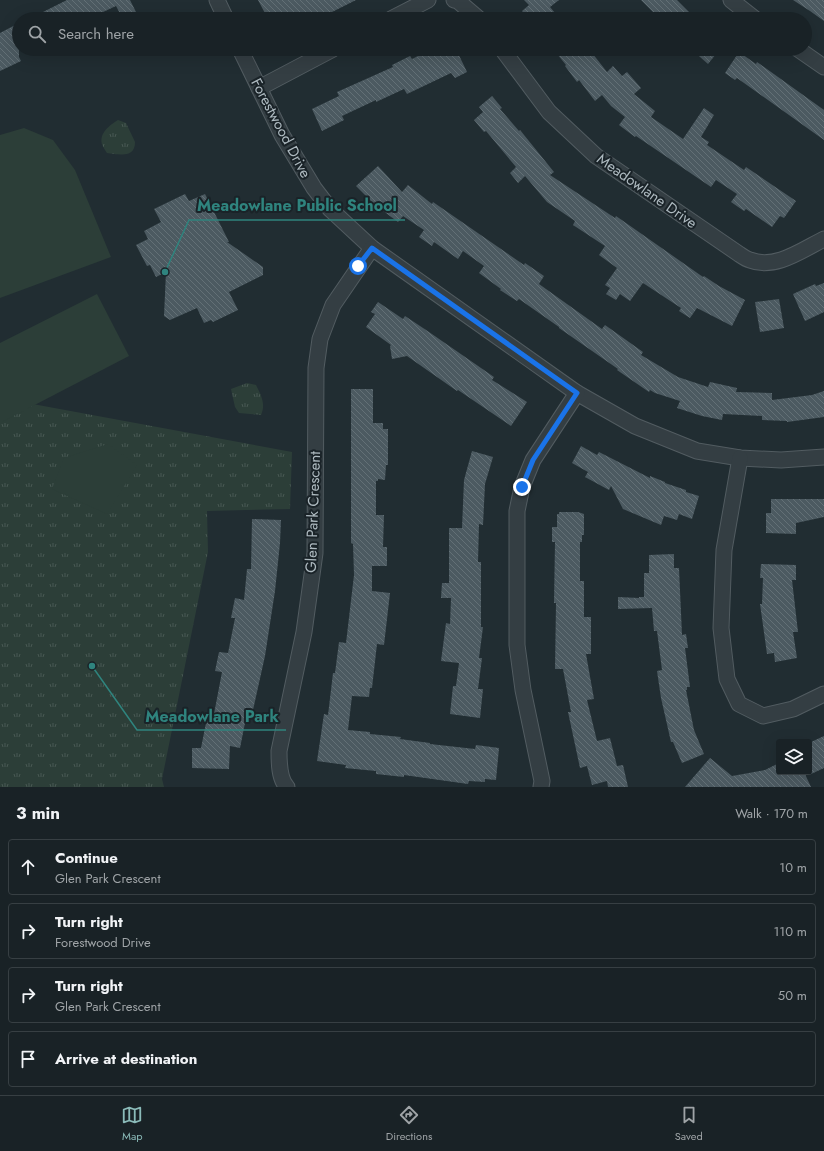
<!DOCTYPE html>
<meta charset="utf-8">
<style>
body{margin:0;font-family:Jost,sans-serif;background:#222a2e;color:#f1f3f6}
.controls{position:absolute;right:12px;bottom:12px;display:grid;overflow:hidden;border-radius:4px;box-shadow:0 4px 16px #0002}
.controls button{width:36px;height:36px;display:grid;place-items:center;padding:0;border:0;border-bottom:1px solid #373f43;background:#192226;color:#f1f3f6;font:20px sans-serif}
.stop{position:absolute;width:12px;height:12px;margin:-9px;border:3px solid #1a73e8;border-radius:50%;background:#fff}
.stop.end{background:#1a73e8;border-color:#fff;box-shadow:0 1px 4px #0008}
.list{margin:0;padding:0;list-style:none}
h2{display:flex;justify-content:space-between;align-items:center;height:52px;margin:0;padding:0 16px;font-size:17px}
h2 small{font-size:13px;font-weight:400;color:#9fa4a7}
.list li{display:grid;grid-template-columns:26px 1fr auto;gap:12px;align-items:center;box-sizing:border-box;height:56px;margin:0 8px 8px;padding:0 8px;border:1px solid #373f43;border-radius:4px}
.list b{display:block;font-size:15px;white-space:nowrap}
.list p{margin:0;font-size:13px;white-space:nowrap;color:#9fa4a7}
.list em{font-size:13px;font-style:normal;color:#9fa4a7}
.icon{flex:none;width:22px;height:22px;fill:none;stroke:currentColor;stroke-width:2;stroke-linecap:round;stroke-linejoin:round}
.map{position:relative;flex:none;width:824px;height:787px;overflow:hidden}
.search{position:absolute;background:#192226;box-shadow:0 4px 16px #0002;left:12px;right:12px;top:12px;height:44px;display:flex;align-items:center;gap:10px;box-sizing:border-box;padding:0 14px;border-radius:22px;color:#9fa4a7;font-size:15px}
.sheet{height:308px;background:#192226}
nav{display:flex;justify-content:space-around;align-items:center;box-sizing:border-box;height:56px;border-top:1px solid #373f43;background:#192226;font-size:11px;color:#9fa4a7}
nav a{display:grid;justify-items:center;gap:2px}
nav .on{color:#8bbbb9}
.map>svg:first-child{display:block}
.park{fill:url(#park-tufts)}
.pitch{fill:#2c3e38}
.building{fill:url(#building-back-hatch)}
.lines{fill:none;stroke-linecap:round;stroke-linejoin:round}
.minor-casing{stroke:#525c61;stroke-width:17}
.minor{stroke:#343e43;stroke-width:15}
.route{stroke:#1a73e8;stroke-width:5}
.labels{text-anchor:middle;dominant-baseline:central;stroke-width:4;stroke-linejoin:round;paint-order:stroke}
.street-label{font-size:15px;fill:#aebac0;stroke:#1a2328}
.leader{fill:none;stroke:#2f847e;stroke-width:1.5}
.callout-dot{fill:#2f847e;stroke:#1a2328;stroke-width:1.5}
.callout-label{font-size:16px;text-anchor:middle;font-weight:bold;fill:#2f847e;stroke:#1a2328;stroke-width:4;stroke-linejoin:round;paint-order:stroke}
</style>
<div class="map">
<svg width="824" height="787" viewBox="0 0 824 787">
<defs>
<pattern id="park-tufts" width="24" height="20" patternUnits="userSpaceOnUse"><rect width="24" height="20" fill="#2c3e38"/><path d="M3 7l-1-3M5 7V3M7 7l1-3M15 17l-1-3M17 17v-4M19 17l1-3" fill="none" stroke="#485853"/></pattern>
<pattern id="building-back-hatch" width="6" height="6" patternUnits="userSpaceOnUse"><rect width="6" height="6" fill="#4c5a61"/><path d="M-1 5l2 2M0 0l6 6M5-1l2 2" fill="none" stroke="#637076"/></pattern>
</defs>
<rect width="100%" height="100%" fill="#212d32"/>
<g class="park">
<path d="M118 120 126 123 135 142C135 159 118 154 107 153 105 150 103 147 102 144 99 133 110 125 118 120Z"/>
<path d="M247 383 256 385C261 395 266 404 261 415L239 413 235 407 231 389Z"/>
<polygon points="0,398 292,452 290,509 207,511 208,552 162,779 164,787 0,787"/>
</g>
<g class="pitch">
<polygon points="24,128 53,140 75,170 111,257 0,298 0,135"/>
<polygon points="97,294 129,356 0,423 0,343"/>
<polygon points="108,444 137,465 107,514 52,489 64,458"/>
</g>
<g class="building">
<polygon points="67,0 130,0 137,14 128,19 123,19 116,6 88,19 29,19"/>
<polygon points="258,0 356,0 332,12 333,13 321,19 268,19"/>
<polygon points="524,0 559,0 550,7 560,19 528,19 522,11 529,5"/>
<polygon points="641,0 677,0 696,19 660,19"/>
<polygon points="793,0 824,0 824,21 810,11"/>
<polygon points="19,23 19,57 21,61 0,71 0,33"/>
<polygon points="432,49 456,49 467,72 455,78 451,73 407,94 404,89 376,102 376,100 342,116 344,120 322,131 312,109 339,96 337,92 393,67 392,65 410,56 412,59"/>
<polygon points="553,49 589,49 607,72 613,66 622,76 627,72 641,88 634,94 655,111 651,117 683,139 704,108 714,115 701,137 709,142 707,145 744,170 746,167 796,201 784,218 780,216 772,227 746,209 744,211 731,202 737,194 716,180 711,187 636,136 635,137 619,125 625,117 611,106 602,95 595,101 579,80 577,82 565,66 566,65"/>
<polygon points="691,49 720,49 708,64"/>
<polygon points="739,52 756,64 757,62 824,110 824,140 737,78 735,80 725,73"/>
<polygon points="492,96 502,108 500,109 519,131 520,130 554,172 550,175 615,218 616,216 703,277 704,276 719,286 745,300 732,326 697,308 690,318 679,311 681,308 643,283 630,301 620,294 616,300 606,294 610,288 605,285 617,268 599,255 605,246 573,225 575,221 547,202 525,176 518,183 510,173 516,167 486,131 484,132 474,120 483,112 479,107"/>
<polygon points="378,166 402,192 408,185 432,204 433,202 524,265 525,263 544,276 539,284 602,329 605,325 643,352 641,355 678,377 708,387 710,382 737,388 736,392 772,393 772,400 812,395 824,391 824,417 787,422 787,421 762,420 762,416 723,414 722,420 702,416 677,408 680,401 655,393 650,390 649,392 617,370 618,369 559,328 559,327 519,299 517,301 500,290 501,289 479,273 484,266 463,251 458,259 434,242 432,246 419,237 424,230 403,216 398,222 374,204 356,186"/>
<polygon points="185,194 189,201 205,194 229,242 227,242 263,267 263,275 229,292 238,310 213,322 211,320 204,323 197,308 170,320 164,316 166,272 156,277 150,265 147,266 136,245 148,239 144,231 161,222 154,209"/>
<polygon points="824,283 824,312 805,321 793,294 815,284 816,286"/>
<polygon points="779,299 784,328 760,332 755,302"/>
<polygon points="378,302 403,319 405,316 429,332 494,377 492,380 527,402 511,426 458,390 457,391 407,356 392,359 390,346 391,345 366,327 375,314 371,312"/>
<polygon points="351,389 373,389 373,423 383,423 383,429 388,429 388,465 386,465 385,480 378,479 378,481 376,481 376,515 384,515 383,547 387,547 387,566 372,566 372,591 390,593 384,645 377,644 372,688 370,688 369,697 352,696 348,730 370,732 370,734 401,737 400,739 430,743 430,744 475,749 476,745 499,748 496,780 485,779 485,782 469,781 468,784 404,775 404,777 376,774 376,771 345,768 346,765 317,761 324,714 328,715 333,673 335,673 339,642 346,643 354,575 353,544 351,543"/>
<polygon points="581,446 597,455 599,452 650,478 650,476 665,482 665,483 686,490 686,492 699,496 692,519 679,514 677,520 664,516 661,525 623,509 611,486 609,490 585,477 588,472 572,463"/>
<polygon points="472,451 493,457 485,484 483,525 479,524 478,562 481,562 481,627 483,627 479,658 482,658 478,689 483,689 480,718 450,714 453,686 456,686 459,663 441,661 446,623 450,624 451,598 441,598 442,583 449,583 449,528 462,528 464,480"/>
<polygon points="771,499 824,499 824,517 796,523 796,534 766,533 766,513 771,513"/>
<polygon points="559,512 578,512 584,514 584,535 582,535 582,542 580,542 580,581 584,581 584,617 591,617 591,654 586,654 594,699 587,700 597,741 610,738 617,766 623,765 628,787 608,787 607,781 592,785 587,766 580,768 568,712 571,712 563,669 555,669 556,603 554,603 555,542 552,542 552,527 557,527 557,514 559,514"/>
<polygon points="252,519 281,520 280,543 275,591 265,656 251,719 246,718 240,748 230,746 229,769 192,768 192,748 201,748 208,713 214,714 222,672 215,671 219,652 228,653 235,618 231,618 235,598 244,600 247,569 251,569"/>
<polygon points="674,554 674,568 679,568 682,635 686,634 688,648 685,648 690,687 687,687 687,690 686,690 694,730 704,754 682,763 673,742 671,742 661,698 657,671 662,670 657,631 654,631 652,608 618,609 618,597 639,598 639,597 644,597 644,573 649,573 649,555"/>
<polygon points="761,564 796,565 796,580 792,580 798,632 793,632 797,658 775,662 774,653 767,654 760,604 762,604 763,578 760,578"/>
<polygon points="824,736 824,768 809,775 809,743"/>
<polygon points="710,758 732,776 765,770 779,763 779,772 804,772 811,787 685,787"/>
</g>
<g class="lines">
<defs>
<g id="minor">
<polyline points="217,0 226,19"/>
<polyline points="454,0 458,1 479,19"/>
<polyline points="731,0 755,19"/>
<polyline points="391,19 428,0"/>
<polyline points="240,49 282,135 314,188 330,209 372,248 577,393 635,426 697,451 740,458 781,460 824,457"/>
<path d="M502 49 549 112 596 156 739 254C742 256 746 259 750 260 775 270 802 250 824 239"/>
<polyline points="798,49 824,67"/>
<polyline points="259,88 333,49"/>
<polyline points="740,458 724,550 721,628 727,679 739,704 763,716 793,709 824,694"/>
<path d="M287 787C279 779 279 762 279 751L304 632 315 553 316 368 320 339 333 305 372 248"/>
<polyline points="541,787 542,781 523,690 517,645 517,511 522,487 533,460 577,393"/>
</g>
</defs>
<use href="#minor" class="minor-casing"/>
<use href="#minor" class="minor"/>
</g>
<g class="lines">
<polyline class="route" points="358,266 372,248 577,393 533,460 522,487"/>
</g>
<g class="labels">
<g class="street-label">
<text transform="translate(281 128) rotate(62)">Forestwood Drive</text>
<text transform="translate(647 191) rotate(35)">Meadowlane Drive</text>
<text transform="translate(313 512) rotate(-88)">Glen Park Crescent</text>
</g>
</g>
<path class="leader" d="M165 272L189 220H405M92 666L137 730H286"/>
<g class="callout-dot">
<circle cx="165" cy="272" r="4"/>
<circle cx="92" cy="666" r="4"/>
</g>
<g class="callout-label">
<text x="297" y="211">Meadowlane Public School</text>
<text x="212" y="722">Meadowlane Park</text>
</g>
</svg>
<div class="controls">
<button><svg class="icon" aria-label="layers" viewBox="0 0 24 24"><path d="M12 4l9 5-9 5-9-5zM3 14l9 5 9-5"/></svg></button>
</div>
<div class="stop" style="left:358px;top:266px"></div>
<div class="stop end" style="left:522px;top:487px"></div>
<div class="search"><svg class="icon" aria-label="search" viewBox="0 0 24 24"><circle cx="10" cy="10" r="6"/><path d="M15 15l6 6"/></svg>Search here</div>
</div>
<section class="sheet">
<h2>3 min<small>Walk · 170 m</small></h2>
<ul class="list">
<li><svg class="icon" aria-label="ahead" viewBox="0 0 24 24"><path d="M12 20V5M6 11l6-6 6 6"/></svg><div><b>Continue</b><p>Glen Park Crescent</p></div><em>10 m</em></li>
<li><svg class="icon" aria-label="right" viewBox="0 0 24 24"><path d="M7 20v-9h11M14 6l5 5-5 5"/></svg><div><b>Turn right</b><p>Forestwood Drive</p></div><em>110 m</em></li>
<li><svg class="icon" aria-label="right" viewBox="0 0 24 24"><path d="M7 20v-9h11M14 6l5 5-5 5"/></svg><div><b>Turn right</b><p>Glen Park Crescent</p></div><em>50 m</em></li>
<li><svg class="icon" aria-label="arrive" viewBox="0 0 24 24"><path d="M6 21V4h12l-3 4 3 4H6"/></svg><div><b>Arrive at destination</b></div></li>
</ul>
</section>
<nav>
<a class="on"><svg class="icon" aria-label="map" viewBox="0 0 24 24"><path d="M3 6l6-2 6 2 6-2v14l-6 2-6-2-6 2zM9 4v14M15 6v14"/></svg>Map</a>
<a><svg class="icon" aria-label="directions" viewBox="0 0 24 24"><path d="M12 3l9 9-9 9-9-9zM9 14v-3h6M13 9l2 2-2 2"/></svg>Directions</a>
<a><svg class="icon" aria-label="saved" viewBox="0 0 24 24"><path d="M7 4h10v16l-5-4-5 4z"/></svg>Saved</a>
</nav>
